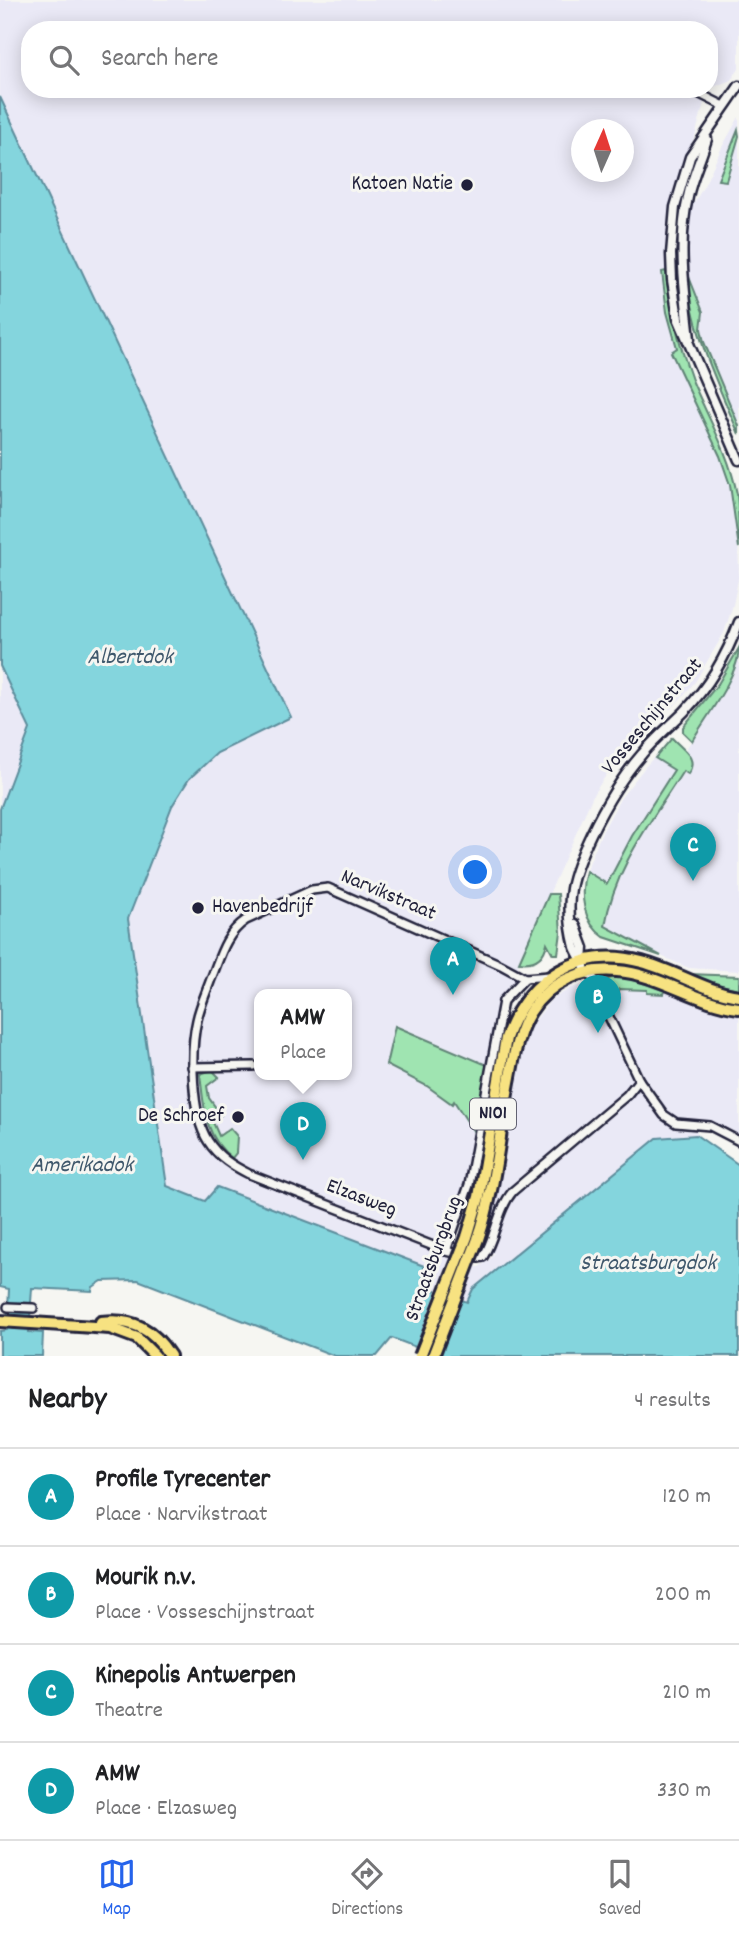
<!DOCTYPE html>
<meta charset="utf-8">
<style>
body{margin:0;font-family:Dekko,sans-serif;background:#f2f2f2;color:#202124}
.compass{position:absolute;left:571px;top:119px;width:63px;height:63px;border-radius:50%;background:#fff;box-shadow:0 4px 18px #0003;rotate:3deg}
.you{position:absolute;left:476px;top:873px;width:24px;height:24px;margin:-18px;border:5px solid #fff;border-radius:50%;background:#1a73e8;box-shadow:0 0 0 10px #1a73e833}
.badge{display:grid;place-items:center;width:46px;height:46px;border-radius:50%;background:#2563eb;color:#fff;font-size:23px;font-weight:700}
.pin{position:absolute;translate:-50% -58px;filter:drop-shadow(0 2px 4px #0008)}
.pin::after{content:'';position:absolute;top:37px;width:24px;height:21px;background:inherit;clip-path:polygon(0 0,100% 0,50% 100%)}
.popup{position:absolute;left:254px;top:989px;width:98px;height:91px;box-sizing:border-box;display:grid;place-content:center;border-radius:14px;background:#fff;filter:drop-shadow(0 2px 5px #0005);font-size:23px;white-space:nowrap;color:#757577}
.popup b{font-size:26px;color:#202124}
.popup::after{content:'';position:absolute;left:50%;top:100%;margin-left:-14px;border:14px solid transparent;border-top-color:#fff}
.list{margin:0;padding:0;list-style:none}
h2{display:flex;justify-content:space-between;align-items:center;height:91px;margin:0;padding:0 28px;font-size:30px}
h2 small{font-size:23px;font-weight:400;color:#757577}
.list li{display:grid;grid-template-columns:46px 1fr auto;gap:21px;align-items:center;box-sizing:border-box;height:98px;padding:0 28px;border-top:2px solid #e0e0e0}
.list b{display:block;font-size:26px;white-space:nowrap}
.list p{margin:0;font-size:23px;white-space:nowrap;color:#757577}
.list em{font-size:23px;font-style:normal;color:#757577}
.icon{flex:none;width:38px;height:38px;fill:none;stroke:currentColor;stroke-width:2;stroke-linecap:round;stroke-linejoin:round}
.map{position:relative;flex:none;width:739px;height:1356px;overflow:hidden}
.search{position:absolute;background:#fff;box-shadow:0 4px 18px #0003;left:21px;right:21px;top:21px;height:77px;display:flex;align-items:center;gap:18px;box-sizing:border-box;padding:0 24px;border-radius:28px;color:#757577;font-size:26px}
.sheet{height:483px;background:#fff}
nav{display:flex;justify-content:space-around;align-items:center;box-sizing:border-box;height:98px;border-top:2px solid #e0e0e0;background:#fff;font-size:19px;color:#757577}
nav a{display:grid;justify-items:center;gap:4px}
nav .on{color:#2563eb}
.map>svg:first-child{display:block}
.built{fill:#eae9f6;fill-rule:evenodd}
.green{fill:#9fe4b1;stroke:#608376;stroke-width:2}
.water{fill:#84d5dd;stroke:#5d8d9c;stroke-width:2}
.pier{fill:#f6f6f2}
.lines{fill:none;stroke-linecap:round;stroke-linejoin:round}
.minor-casing{stroke:#22223b;stroke-width:12}
.tertiary-casing{stroke:#22223b;stroke-width:13}
.primary-casing{stroke:#22223b;stroke-width:16}
.minor{stroke:#f6f6f2;stroke-width:7}
.tertiary{stroke:#f6f6f2;stroke-width:8}
.primary{stroke:#f7e281;stroke-width:10}
.primary-bridge-casing{stroke:#22223b;stroke-width:16;stroke-linecap:butt}
.primary-bridge{stroke:#f7e281;stroke-width:10}
.poi-dot{fill:#22223b;stroke:#f6f6f2;stroke-width:2.5}
.labels{text-anchor:middle;dominant-baseline:central;stroke-width:6;stroke-linejoin:round;paint-order:stroke}
.shield{fill:#f6f6f2;stroke:#626272;stroke-width:2}
.shield-label{font-size:19px;font-weight:bold;fill:#22223b}
.poi-label{font-size:21px;fill:#22223b;stroke:#f6f6f2;text-anchor:end}
.street-label{font-size:21px;fill:#22223b;stroke:#f6f6f2}
.water-label{font-size:23px;font-style:italic;fill:#3f586c;stroke:#f6f6f2}
</style>
<div class="map">
<svg width="739" height="1356" viewBox="0 0 739 1356">
<rect width="100%" height="100%" fill="#f6f6f2"/>
<filter id="ink" filterUnits="userSpaceOnUse"><feTurbulence type="fractalNoise" baseFrequency=".0143" numOctaves="2"/><feDisplacementMap in="SourceGraphic" scale="14" xChannelSelector="R" yChannelSelector="G"/><feConvolveMatrix kernelMatrix="1 2 1 2 8 2 1 2 1" color-interpolation-filters="sRGB"/></filter>
<g filter="url(#ink)">
<g class="built">
<path d="M0 0H739V69L731 80 711 88 704 103 695 136 683 160 674 198 667 237 666 271 674 325 680 344 693 381 721 443 737 494 739 575 733 605 724 633 695 682 674 706 649 723 617 752 618 758 594 793 519 962 517 974 521 978 499 1004 463 1188 443 1240 455 1245 437 1291 422 1285 423 1266 217 1187 205 1201 167 1186 128 920 172 806 189 779 217 753 291 717 0 97ZM30 30H709V89H30ZM582 130H624V172H582ZM259 994H347V1074H259Z"/>
<polygon points="739,117 739,434 708,364 696,326 688,292 686,241 692,206 704,186 722,147"/>
<polygon points="739,654 739,971 689,968 661,956 605,926 586,871 601,834 620,799 645,767 672,738 685,751 726,683"/>
<polygon points="0,666 30,729 0,809"/>
<polygon points="615,976 631,979 716,1010 739,1015 739,1137 726,1128 711,1123 683,1122 696,1129 698,1137 467,1303 463,1301 474,1267 479,1267 489,1260 494,1253 478,1251 494,1210 522,1052 531,1026 551,1000 571,988"/>
</g>
<g class="green">
<polygon points="738,130 739,136 726,181 718,180"/>
<path d="M666 271C670 309 679 344 692 380 708 418 729 453 737 494 739 511 739 530 739 548L730 485 720 456 671 352 677 348 667 312 662 272Z"/>
<path d="M687 272 703 312 701 329 704 342 739 426V434C716 381 692 331 687 272Z"/>
<path d="M739 648C739 675 706 717 692 741L683 732V727L718 684Z"/>
<path d="M672 738C683 750 699 758 688 774L683 771C653 819 614 868 605 926L661 956 604 937C583 923 579 895 586 871L607 884 632 836 674 770 655 758Z"/>
<path d="M549 894H558L561 932 558 954H553L547 943C544 958 534 964 519 962Z"/>
<polygon points="689,974 739,976 739,989 711,983"/>
<polygon points="615,976 632,979 665,991 664,994 647,993 647,990 619,989 619,994 607,993 604,981"/>
<polygon points="395,1026 487,1065 474,1132 454,1101 452,1104 427,1086 386,1065"/>
<path d="M212 1070 219 1077 207 1086 209 1098 221 1115 212 1120 219 1136 230 1128 237 1136 236 1153 232 1158C204 1137 204 1106 200 1074Z"/>
</g>
<polygon class="water" points="0,97 291,717 217,753 189,779 172,806 128,919 167,1186 205,1201 217,1187 424,1266 422,1285 467,1302 473,1289 657,1138 696,1135 739,1165 739,1356 439,1356 392,1338 377,1356 335,1356 138,1280 102,1281 93,1287 92,1291 32,1288 29,1332 43,1333 42,1356 0,1356 0,1331 7,1330 9,1289 0,1287 0,809 30,729 0,666"/>
<polygon class="pier" points="438,1288 461,1297 429,1356 414,1350"/>
<g class="lines">
<defs>
<g id="minor">
<polyline points="28,46 30,46"/>
<polyline points="690,89 724,106"/>
<polyline points="587,972 595,980 600,998 639,1080 664,1115 676,1123 710,1126 739,1141"/>
<path d="M525 978 501 965 328 888 312 890 246 920C225 934 220 957 211 979 206 993 200 1006 197 1020 190 1050 191 1115 208 1141 218 1157 233 1166 249 1174L446 1251 478 1258 483 1257C496 1237 497 1210 513 1191L627 1095 639 1080"/>
<polyline points="192,1067 254,1066"/>
<polyline points="446,1251 469,1185 503,1001 525,978 549,976"/>
<polyline points="8,1307 33,1308"/>
</g>
<g id="tertiary">
<polyline points="739,86 690,157 675,207 671,254 672,280 678,318 739,460"/>
<path d="M690 339C685 290 677 246 688 197 692 177 701 159 707 139"/>
<polyline points="575,924 584,948 583,962"/>
<path d="M584 966C582 959 577 953 575 947 563 900 571 876 591 834 605 805 621 778 642 754 655 738 670 726 684 712 708 687 727 655 739 622"/>
</g>
<g id="primary">
<path d="M467 1237 479 1197 506 1038C527 979 580 945 642 962 676 971 704 991 739 996"/>
<path d="M478 1239C496 1187 499 1132 510 1077 514 1055 518 1031 530 1012 550 981 582 968 617 971 660 974 696 1003 739 1008"/>
<polyline points="0,1321 110,1328 137,1338 155,1356"/>
<path d="M101 1322C133 1318 153 1329 170 1356"/>
</g>
</defs>
<use href="#minor" class="minor-casing"/>
<use href="#tertiary" class="tertiary-casing"/>
<use href="#primary" class="primary-casing"/>
<use href="#minor" class="minor"/>
<use href="#tertiary" class="tertiary"/>
<use href="#primary" class="primary"/>
<defs>
<g id="primary-bridge">
<polyline points="420,1356 467,1237"/>
<polyline points="433,1356 478,1239"/>
</g>
</defs>
<use href="#primary-bridge" class="primary-bridge-casing"/>
<use href="#primary-bridge" class="primary-bridge"/>
</g>
</g>
<g class="poi-dot">
<circle cx="467" cy="185" r="7"/>
<circle cx="198" cy="908" r="7"/>
<circle cx="238" cy="1117" r="7"/>
</g>
<g class="labels">
<rect class="shield" x="470" y="1098.5" width="46" height="31" rx="5"/>
<g class="shield-label">
<text x="493" y="1114">N101</text>
</g>
<g class="poi-label">
<text x="453" y="185">Katoen Natie</text>
<text x="212" y="908" text-anchor="start">Havenbedrijf</text>
<text x="224" y="1117">De Schroef</text>
</g>
<g class="street-label">
<text transform="translate(653 717) rotate(-50)">Vosseschijnstraat</text>
<text transform="translate(388 896) rotate(23)">Narvikstraat</text>
<text transform="translate(361 1199) rotate(21)">Elzasweg</text>
<text transform="translate(435 1259) rotate(-70)">Straatsburgbrug</text>
</g>
<g class="water-label">
<text x="130" y="658">Albertdok</text>
<text x="82" y="1166">Amerikadok</text>
<text x="648" y="1264">Straatsburgdok</text>
</g>
</g>
</svg>
<svg class="compass" viewBox="-18 -18 36 36"><path d="M0-13l5 13h-10z" fill="#e53935"/><path d="M0 13l5-13h-10z" fill="#757577"/></svg>
<div class="you"></div>
<div class="pin badge" style="left:453px;top:995px;background:#0f9aa8">A</div>
<div class="pin badge" style="left:598px;top:1033px;background:#0f9aa8">B</div>
<div class="pin badge" style="left:693px;top:881px;background:#0f9aa8">C</div>
<div class="pin badge" style="left:303px;top:1160px;background:#0f9aa8">D</div>
<div class="popup"><b>AMW</b>Place</div>
<div class="search"><svg class="icon" aria-label="search" viewBox="0 0 24 24"><circle cx="10" cy="10" r="6"/><path d="M15 15l6 6"/></svg>Search here</div>
</div>
<section class="sheet">
<h2>Nearby<small>4 results</small></h2>
<ul class="list">
<li><span class="badge" style="background:#0f9aa8">A</span><div><b>Profile Tyrecenter</b><p>Place · Narvikstraat</p></div><em>120 m</em></li>
<li><span class="badge" style="background:#0f9aa8">B</span><div><b>Mourik n.v.</b><p>Place · Vosseschijnstraat</p></div><em>200 m</em></li>
<li><span class="badge" style="background:#0f9aa8">C</span><div><b>Kinepolis Antwerpen</b><p>Theatre</p></div><em>210 m</em></li>
<li><span class="badge" style="background:#0f9aa8">D</span><div><b>AMW</b><p>Place · Elzasweg</p></div><em>330 m</em></li>
</ul>
</section>
<nav>
<a class="on"><svg class="icon" aria-label="map" viewBox="0 0 24 24"><path d="M3 6l6-2 6 2 6-2v14l-6 2-6-2-6 2zM9 4v14M15 6v14"/></svg>Map</a>
<a><svg class="icon" aria-label="directions" viewBox="0 0 24 24"><path d="M12 3l9 9-9 9-9-9zM9 14v-3h6M13 9l2 2-2 2"/></svg>Directions</a>
<a><svg class="icon" aria-label="saved" viewBox="0 0 24 24"><path d="M7 4h10v16l-5-4-5 4z"/></svg>Saved</a>
</nav>
